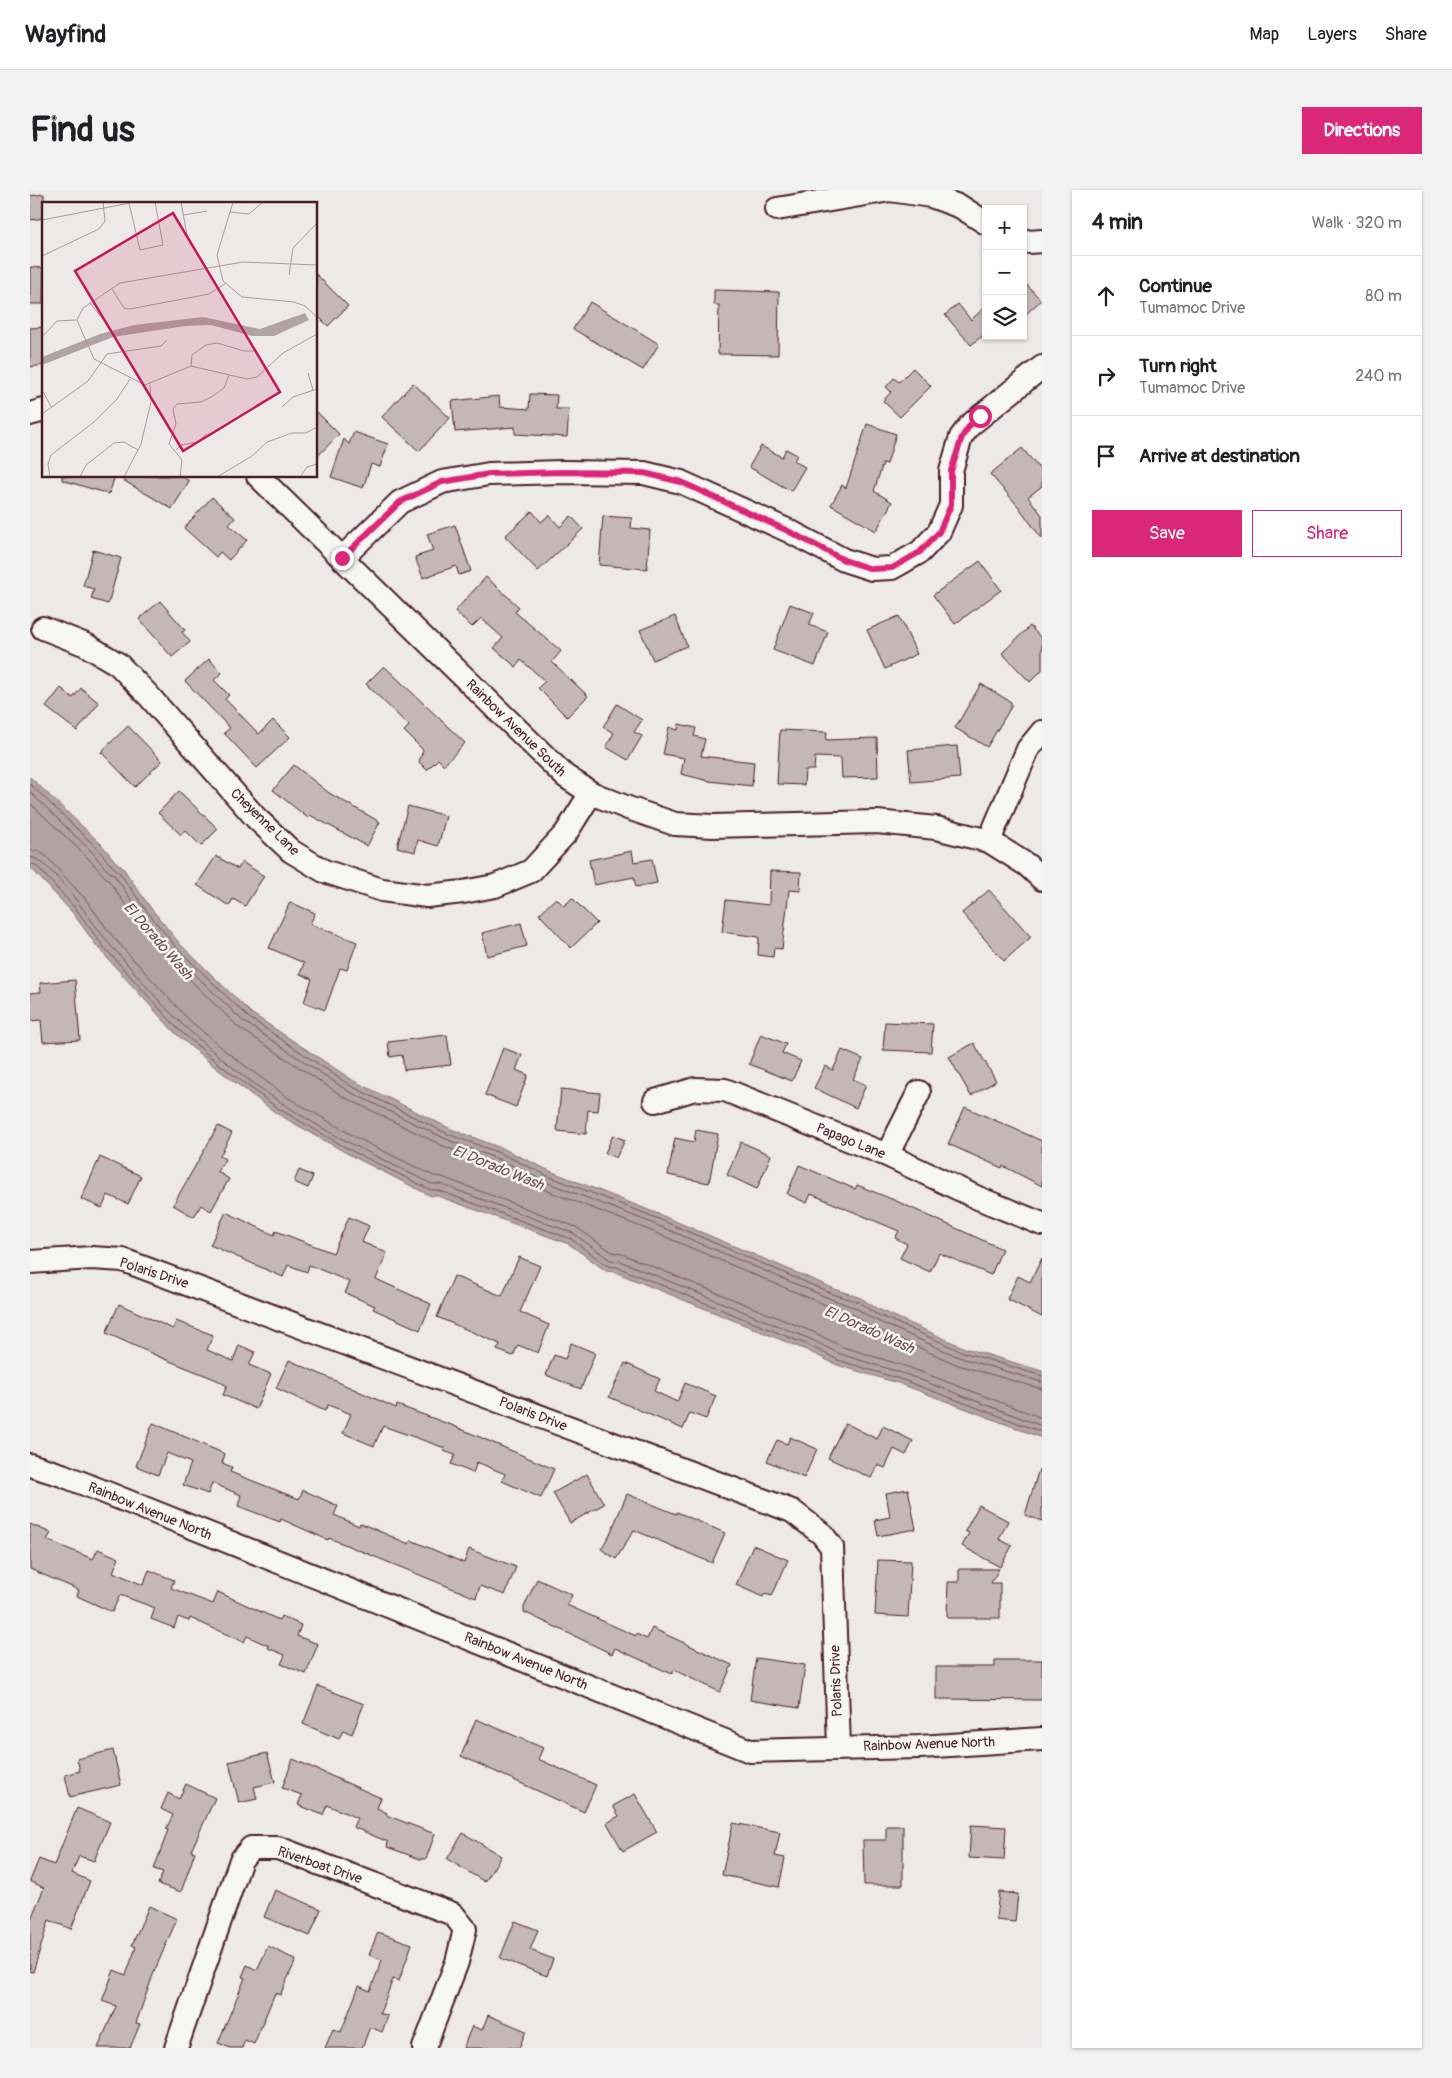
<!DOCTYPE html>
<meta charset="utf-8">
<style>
body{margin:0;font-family:Pangolin,sans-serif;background:#f2f2f2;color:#202124}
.controls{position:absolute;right:15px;top:15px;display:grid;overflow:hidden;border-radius:0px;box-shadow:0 1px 4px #0004}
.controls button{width:45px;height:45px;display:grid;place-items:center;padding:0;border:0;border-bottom:1px solid #e0e0e0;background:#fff;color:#202124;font:25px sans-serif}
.stop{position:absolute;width:15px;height:15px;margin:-11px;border:4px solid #db2777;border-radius:50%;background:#fff}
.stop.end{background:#db2777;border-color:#fff;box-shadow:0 1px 5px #0008}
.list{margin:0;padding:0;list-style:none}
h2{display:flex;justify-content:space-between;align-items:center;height:65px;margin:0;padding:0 20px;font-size:21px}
h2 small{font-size:16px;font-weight:400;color:#757577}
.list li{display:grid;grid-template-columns:32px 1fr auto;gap:15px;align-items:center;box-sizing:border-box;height:80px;padding:0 20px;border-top:1px solid #e0e0e0}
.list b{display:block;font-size:19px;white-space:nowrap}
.list p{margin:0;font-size:16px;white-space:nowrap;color:#757577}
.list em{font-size:16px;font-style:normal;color:#757577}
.actions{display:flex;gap:10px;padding:15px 20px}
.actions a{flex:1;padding:11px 0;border:1px solid #db2777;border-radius:0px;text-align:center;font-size:18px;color:#db2777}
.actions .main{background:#db2777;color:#fff}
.icon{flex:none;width:28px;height:28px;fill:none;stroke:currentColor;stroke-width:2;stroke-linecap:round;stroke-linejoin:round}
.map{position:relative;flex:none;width:1012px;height:1858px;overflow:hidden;border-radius:0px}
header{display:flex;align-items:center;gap:30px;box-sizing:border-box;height:70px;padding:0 25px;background:#fff;border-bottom:1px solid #e0e0e0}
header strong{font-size:24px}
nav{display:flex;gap:28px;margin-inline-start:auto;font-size:18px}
.intro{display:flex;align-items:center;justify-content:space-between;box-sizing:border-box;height:120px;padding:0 30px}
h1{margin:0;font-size:35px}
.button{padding:12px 22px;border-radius:0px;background:#db2777;color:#fff;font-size:18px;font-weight:700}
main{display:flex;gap:30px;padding:0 30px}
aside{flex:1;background:#fff;border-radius:0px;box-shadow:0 1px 4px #0004}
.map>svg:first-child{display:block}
.water{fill:#b1a2a3;stroke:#886e73}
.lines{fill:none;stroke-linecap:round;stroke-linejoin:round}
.shore{stroke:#73535b;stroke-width:1}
.building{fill:#c4b7b7;stroke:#4a1f2b}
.minor-casing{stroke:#4a1f2b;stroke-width:26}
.minor{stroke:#f6f6f2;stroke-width:22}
.route{stroke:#db2777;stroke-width:6}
.labels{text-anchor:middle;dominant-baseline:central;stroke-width:5;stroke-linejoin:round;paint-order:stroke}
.street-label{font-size:14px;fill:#4a1f2b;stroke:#f6f6f2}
.water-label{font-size:15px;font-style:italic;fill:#6e4d55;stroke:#f6f6f2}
.inset-road{fill:none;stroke:#ab989b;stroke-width:1}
.view{fill:#c2185b;fill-opacity:0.15;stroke:#c2185b;stroke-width:2.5}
.inset-edge{fill:none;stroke:#4a1f2b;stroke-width:2.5}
</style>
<header>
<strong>Wayfind</strong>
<nav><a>Map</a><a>Layers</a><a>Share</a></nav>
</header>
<div class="intro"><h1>Find us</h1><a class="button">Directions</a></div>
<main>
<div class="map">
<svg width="1012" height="1858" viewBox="0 0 1012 1858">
<rect width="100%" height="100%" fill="#ece9e6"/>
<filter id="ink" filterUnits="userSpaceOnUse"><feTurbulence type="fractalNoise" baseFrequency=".02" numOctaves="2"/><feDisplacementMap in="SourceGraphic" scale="10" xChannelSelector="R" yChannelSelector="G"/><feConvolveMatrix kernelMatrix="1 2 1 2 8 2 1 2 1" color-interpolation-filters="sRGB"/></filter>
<g filter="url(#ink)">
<polygon class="water" points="0,587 71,654 85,671 93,678 120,717 150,754 221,823 324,891 421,939 474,959 520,981 626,1023 805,1099 831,1108 846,1118 935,1158 1012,1181 1012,1248 871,1194 807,1175 776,1160 585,1082 576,1081 539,1054 405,1005 401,1006 320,965 246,923 186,878 145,843 69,759 42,722 0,677"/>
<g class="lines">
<g class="shore">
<polyline points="0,594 67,658 81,675 89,682 116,720 146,757 218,827 321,896 418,944 472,964 518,986 624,1027 803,1104 829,1112 844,1123 933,1162 1012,1186"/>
<polyline points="0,602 62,662 76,679 85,686 111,724 141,761 213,831 318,901 416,949 470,970 516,992 622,1033 801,1109 826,1118 841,1128 931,1168 1012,1192"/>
<polyline points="0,613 57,667 79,691 105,728 136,766 208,837 314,907 413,956 467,976 513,999 619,1040 798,1116 822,1124 838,1135 928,1175 1012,1199"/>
<polyline points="0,660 8,661 16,666 56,710 83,747 158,829 198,863 257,907 329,949 404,986 412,987 546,1037 582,1062 592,1064 783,1142 813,1157 878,1177 1012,1228"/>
<path d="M0 667C21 668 67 741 83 758 106 783 129 813 154 836 185 864 218 891 252 913 299 945 352 969 402 994H410L543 1043 580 1070 590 1071 780 1149 810 1164 875 1184 1012 1236"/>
<polyline points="0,674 6,675 46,719 73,756 148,839 189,874 249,919 322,961 401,1000 407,1000 541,1049 578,1076 587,1077 778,1155 808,1170 873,1190 1012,1242"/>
</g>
</g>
<g class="building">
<polygon points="14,4 14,28 0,30 0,6"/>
<polygon points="0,77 14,78 13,114 0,114"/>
<polygon points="286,84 318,116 298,136 286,124"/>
<polygon points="993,91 1011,110 993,127"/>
<polygon points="684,100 749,102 748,165 688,164 689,115 684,115"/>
<polygon points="560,112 629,154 613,180 543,139"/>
<polygon points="928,114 941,130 956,116 956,143 941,155 915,125"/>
<polygon points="14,137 14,175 0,177 0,138"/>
<polygon points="883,178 901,196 870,227 853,211 861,202 856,197 864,188 869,192"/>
<polygon points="383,193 420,228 389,261 352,227"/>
<polygon points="500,204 527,205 526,219 539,219 537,247 485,244 485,237 425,242 422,211 469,206 470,217 499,219"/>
<polygon points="286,221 309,244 286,268"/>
<polygon points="837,234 866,244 857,274 853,273 844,301 862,312 846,341 801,315 812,295 816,298"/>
<polygon points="324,242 358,254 350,277 341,274 333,298 301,287 314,249 319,254"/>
<polygon points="731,256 752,267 756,259 767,265 764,271 775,277 761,301 719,277"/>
<polygon points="992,258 1012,282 1012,296 998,307 1012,325 1012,349 988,316 960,284"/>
<polygon points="32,286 85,286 79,304 32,290"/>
<polygon points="86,286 151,286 159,291 142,319"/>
<polygon points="182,307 205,328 199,335 217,350 199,370 190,362 186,367 154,338"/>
<polygon points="502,321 511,332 519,325 530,337 541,326 553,339 508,381 475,346"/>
<polygon points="573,326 602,328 601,338 620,340 617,379 569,375"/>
<polygon points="425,335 441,381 429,385 426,376 393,388 385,367 403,361 397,344"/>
<polygon points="63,360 91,368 78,414 61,409 64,399 53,396"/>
<polygon points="950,371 971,400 925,434 903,405"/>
<polygon points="456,387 489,417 485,422 531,461 522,472 558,506 537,527 508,498 515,491 491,470 486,477 464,458 473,448 451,428 442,437 425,421"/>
<polygon points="130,411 155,440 152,442 160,452 142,467 109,429"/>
<polygon points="760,414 784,423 779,435 798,442 785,476 743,460"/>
<polygon points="645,426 657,456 623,470 610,440"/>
<polygon points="869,426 887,464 855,479 837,440"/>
<polygon points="1000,436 1012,449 1012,480 1000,492 972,463"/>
<polygon points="179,469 192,483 184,490 199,505 195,509 229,544 243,530 260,547 227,578 194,543 200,538 155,491"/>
<polygon points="354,476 435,553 414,575 408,569 397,580 389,572 393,560 374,541 379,536 336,494"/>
<polygon points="951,494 981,512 981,517 957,557 925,538"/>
<polygon points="31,498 43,508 51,498 69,513 47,541 16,517"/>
<polygon points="587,514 612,530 604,542 612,546 598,570 576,557 584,543 573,537"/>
<polygon points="649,534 666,538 664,546 675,549 671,566 724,572 722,596 679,591 651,584 654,568 633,564 639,537 648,540"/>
<polygon points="98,536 132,571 105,597 71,562"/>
<polygon points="750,540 797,542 796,550 847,548 848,587 812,588 811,568 785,567 784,580 775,580 774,595 747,594"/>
<polygon points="927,556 930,588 881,592 878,560"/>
<polygon points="264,575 299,603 350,632 337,656 280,625 278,628 243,600"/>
<polygon points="149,601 188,639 171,656 155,640 151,645 128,623"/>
<polygon points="378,616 416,626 408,656 388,650 385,662 367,657"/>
<polygon points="602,661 604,672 622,669 627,693 606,697 604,687 564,695 559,670"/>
<polygon points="186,666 208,679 212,672 234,686 215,716 203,709 199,716 167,695"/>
<polygon points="740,681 771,682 770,701 759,700 752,759 744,758 743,767 728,765 729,747 692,742 696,710 739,715"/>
<polygon points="959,700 1001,747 974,771 932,723"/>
<polygon points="526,708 534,716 542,708 567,733 541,758 509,724"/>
<polygon points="260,712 285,723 280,734 327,752 317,780 310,778 295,820 274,812 282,789 270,784 274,773 239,758"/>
<polygon points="491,733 497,756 457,766 452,743"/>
<polygon points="45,790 50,850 13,852 11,830 1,831 0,803 11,802 10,793"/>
<polygon points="855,832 903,834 901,862 853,860"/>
<polygon points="731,844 756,854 752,863 771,871 762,891 719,874"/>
<polygon points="417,845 421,875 374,880 372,865 360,867 358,852"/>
<polygon points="944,853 966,891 941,906 919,867"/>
<polygon points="473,858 492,865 486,880 498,885 486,917 455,905"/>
<polygon points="812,860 833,869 823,889 836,895 826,918 784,898 795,876 803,880"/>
<polygon points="531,899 570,903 568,921 558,920 556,944 527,941"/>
<polygon points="935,917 1012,951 1012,996 973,976 972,978 918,954"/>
<polygon points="188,936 202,943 190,966 195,969 188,982 199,989 181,1021 171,1015 164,1027 143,1015"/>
<polygon points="666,940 688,944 679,993 638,985 645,948 664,952"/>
<polygon points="583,945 595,950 586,968 575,963"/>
<polygon points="711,952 741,965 727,999 697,985"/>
<polygon points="70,967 111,986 98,1014 78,1005 72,1018 51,1009"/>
<polygon points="769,975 825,999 827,995 864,1010 972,1059 961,1085 909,1063 900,1082 870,1068 877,1054 865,1048 869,1041 781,1004 777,1013 757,1004"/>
<polygon points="269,980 283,986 278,998 264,992"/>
<polygon points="196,1022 244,1045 246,1041 303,1063 319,1027 339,1036 332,1052 357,1063 346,1089 401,1114 390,1140 343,1119 345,1116 315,1103 320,1092 279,1075 277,1082 258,1075 253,1087 180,1055"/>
<polygon points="489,1067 510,1076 490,1122 519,1135 508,1163 488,1155 483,1166 467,1160 470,1154 407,1127 424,1086 472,1106"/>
<polygon points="1012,1068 1012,1127 977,1109 988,1086 1000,1092"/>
<polygon points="89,1114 143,1139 146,1131 183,1145 177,1160 203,1171 209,1155 225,1162 219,1175 241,1184 226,1219 193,1205 197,1196 187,1190 132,1168 76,1143"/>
<polygon points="541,1153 565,1163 551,1199 516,1185 524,1165 535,1169"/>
<polygon points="259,1170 366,1218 367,1215 424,1236 524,1279 511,1308 472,1291 475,1284 447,1272 443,1283 421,1274 425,1265 414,1261 415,1258 353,1236 344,1256 313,1243 321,1224 298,1215 295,1221 246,1198"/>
<polygon points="595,1173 630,1189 624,1201 647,1212 655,1193 686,1206 676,1229 660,1223 653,1239 579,1207"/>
<polygon points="123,1233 195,1264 192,1273 202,1277 200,1282 269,1309 273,1300 308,1316 304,1325 329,1336 330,1333 379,1354 381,1350 434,1373 439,1359 486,1377 475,1405 450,1396 446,1408 299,1348 298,1350 251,1329 250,1332 208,1316 211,1305 182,1293 178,1304 153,1295 161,1273 137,1263 128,1285 106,1276"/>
<polygon points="815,1233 847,1249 853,1236 883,1251 876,1265 864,1259 855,1278 848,1275 841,1288 798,1268"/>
<polygon points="760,1247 787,1259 774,1288 737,1271 747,1250 757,1254"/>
<polygon points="1009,1279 1012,1280 1012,1331 995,1325"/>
<polygon points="557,1284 574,1314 540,1333 523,1303"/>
<polygon points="878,1299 886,1339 848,1346 845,1330 860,1327 856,1303"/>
<polygon points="597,1304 646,1324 647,1322 695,1343 682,1373 604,1340 586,1369 571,1359 580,1344"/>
<polygon points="949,1315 978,1331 969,1349 982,1356 970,1377 932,1356 939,1343 935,1341"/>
<polygon points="0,1334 21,1343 17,1350 63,1369 68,1359 89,1368 83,1382 113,1395 119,1380 144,1390 141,1398 183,1414 188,1402 249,1430 251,1426 271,1435 267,1446 288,1454 276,1484 251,1474 255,1465 238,1458 239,1456 217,1446 214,1452 160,1428 159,1431 148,1427 144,1438 121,1429 125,1418 90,1405 82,1422 47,1406 49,1400 0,1379"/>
<polygon points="723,1355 758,1370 742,1406 735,1404 733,1407 706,1395"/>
<polygon points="848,1370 881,1371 878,1427 845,1425"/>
<polygon points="929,1379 969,1379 961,1393 970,1393 970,1428 917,1428 918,1392 929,1392"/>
<polygon points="507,1389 542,1405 537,1415 606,1446 606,1444 617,1449 622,1438 702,1475 690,1502 644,1480 642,1484 585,1458 582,1464 494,1422 494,1417"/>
<polygon points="726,1468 775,1475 769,1518 720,1510"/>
<polygon points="965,1470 1012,1470 1012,1510 906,1509 906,1477 965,1477"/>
<polygon points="288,1496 334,1514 322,1544 313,1540 309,1549 273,1534"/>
<polygon points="446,1529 513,1558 508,1569 566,1595 554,1622 431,1566"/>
<polygon points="83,1560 91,1595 40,1607 35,1585 50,1581 47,1569"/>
<polygon points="237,1563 245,1592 224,1597 227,1609 209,1613 199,1572"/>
<polygon points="263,1569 351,1608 347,1618 357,1623 356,1625 405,1644 396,1669 390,1669 357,1657 358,1652 323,1637 327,1628 297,1615 293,1625 268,1615 272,1605 252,1598"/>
<polygon points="156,1594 185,1608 161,1661 165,1662 151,1702 128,1694 133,1682 124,1679 138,1640 136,1639 143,1625 131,1619 138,1603 149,1609"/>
<polygon points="605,1604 627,1642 593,1661 577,1633 589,1626 583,1616"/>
<polygon points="47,1618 80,1632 64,1671 49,1666 42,1683 60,1691 41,1739 19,1730 3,1782 0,1781 0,1731 14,1698 0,1691 9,1669 24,1675"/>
<polygon points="703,1633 750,1642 745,1666 755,1668 749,1697 692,1685"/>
<polygon points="941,1635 976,1637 974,1670 939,1668"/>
<polygon points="856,1636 873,1636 873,1695 834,1695 833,1650 856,1650"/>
<polygon points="433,1643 471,1666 455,1692 417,1669"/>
<polygon points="245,1700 291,1719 280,1746 234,1727"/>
<polygon points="969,1702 988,1704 985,1732 966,1730"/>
<polygon points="119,1716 147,1729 124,1782 106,1833 110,1834 100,1858 68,1858 86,1816 72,1811 84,1780 96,1785 106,1757 102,1755"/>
<polygon points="485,1731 508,1740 500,1760 523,1769 517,1786 470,1768"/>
<polygon points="348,1742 382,1754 369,1791 363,1789 350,1823 358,1826 352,1842 340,1837 332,1858 295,1858 303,1839 311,1842 329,1796 340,1801 352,1770 339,1765"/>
<polygon points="238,1756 266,1770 250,1805 245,1803 224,1854 215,1850 212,1858 200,1858 188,1853 215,1788 212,1787 217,1775 227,1780"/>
<polygon points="458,1825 496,1841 489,1858 433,1858 442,1836 452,1840"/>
</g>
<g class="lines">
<defs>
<g id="minor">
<polyline points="747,19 860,0 901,6 931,17 956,33"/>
<polyline points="993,50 999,52 1012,51"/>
<polyline points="0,224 14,220"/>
<polyline points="228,286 535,586 561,603 598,618 645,634 683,636 847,632 906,638 959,651 997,675 1012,689"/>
<polyline points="312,368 370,312 412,292 459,284 531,282 614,283 651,292 759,341 814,370 842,379 862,378 890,362 909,342 921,315 921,281 931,247 940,235 1012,177"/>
<polyline points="13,438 56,455 88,474 118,505 226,628 261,661 294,681 352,700 397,706 433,702 465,696 501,681 536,643 561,603"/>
<polyline points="959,651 998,559 1012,542"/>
<polyline points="625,911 665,899 695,900 857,965 948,1008 1012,1034"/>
<polyline points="857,965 889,902"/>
<polyline points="0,1072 62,1068 93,1070 762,1321 792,1344 802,1357 809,1558"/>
<polyline points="0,1275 32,1285 720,1561 889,1557 1012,1549"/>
<polyline points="146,1858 211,1670 221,1658 248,1658 423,1724 435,1739 427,1772 394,1858"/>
</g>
</defs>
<use href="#minor" class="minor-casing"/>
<use href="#minor" class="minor"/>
</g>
</g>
<g class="lines" filter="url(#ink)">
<polyline class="route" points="312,368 370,312 412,292 459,284 531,282 614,283 651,292 758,341 814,370 842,379 862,378 890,362 909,342 921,315 921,281 932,247 940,235 950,226"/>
</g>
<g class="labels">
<g class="street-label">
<text transform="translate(486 538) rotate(44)">Rainbow Avenue South</text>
<text transform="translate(235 632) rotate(44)">Cheyenne Lane</text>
<text transform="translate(821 951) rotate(22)">Papago Lane</text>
<text transform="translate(124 1083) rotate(18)">Polaris Drive</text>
<text transform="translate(503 1224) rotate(21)">Polaris Drive</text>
<text transform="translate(120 1321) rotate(22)">Rainbow Avenue North</text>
<text transform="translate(496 1471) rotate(22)">Rainbow Avenue North</text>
<text transform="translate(806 1491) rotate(-92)">Polaris Drive</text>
<text transform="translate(899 1554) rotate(-2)">Rainbow Avenue North</text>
<text transform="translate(290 1675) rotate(19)">Riverboat Drive</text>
</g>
<g class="water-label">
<text transform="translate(128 751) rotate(49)">El Dorado Wash</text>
<text transform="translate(468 978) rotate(22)">El Dorado Wash</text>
<text transform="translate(839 1140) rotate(24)">El Dorado Wash</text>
</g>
</g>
<g transform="translate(12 12)">
<rect width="275" height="275" fill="#ece9e6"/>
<path d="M263 111 267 118 232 134H210L169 123 143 124 71 135 0 163V155L58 132 92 123 161 115 218 127Z" fill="#b1a2a3"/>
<path class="inset-road" d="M139 0 145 33M191 0 175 53 181 79 200 95 252 100 263 104 275 115M87 1 98 48 121 43 113 0M188 10 207 12 221 0M142 13 165 9M0 18 88 1M0 54 57 27 63 19 61 0M275 63 201 60 78 81 41 106 35 118 52 157 103 183 149 164 205 177 215 175 241 151 275 132M247 73 251 46 275 21M70 87 82 106 88 107 167 92 183 82M48 101 60 116M0 135 15 119 34 118M149 164 150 153 164 143 175 141 202 149H212M266 171 271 188M0 188 10 206M240 205 251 195 275 187M0 212 46 179 65 152 119 144 125 138M134 248 139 243 155 240 165 232M8 275 6 262 9 253 52 220 75 197 88 177M38 275 44 263 72 241 82 240 96 248M82 275 99 242 109 200 108 183M138 275 140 258 127 242 134 222 131 207 135 202 159 200 171 194 182 186 187 173M175 275 210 254 225 240 250 231H264L275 225M258 275 265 265 275 262"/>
<path class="view" d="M131 11 238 190 141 249 33 69Z"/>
<rect width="275" height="275" class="inset-edge"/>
</g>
</svg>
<div class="controls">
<button>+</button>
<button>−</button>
<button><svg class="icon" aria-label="layers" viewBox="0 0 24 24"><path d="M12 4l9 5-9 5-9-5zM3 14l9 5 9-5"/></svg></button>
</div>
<div class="stop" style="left:950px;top:226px"></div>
<div class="stop end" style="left:312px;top:368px"></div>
</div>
<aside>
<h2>4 min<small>Walk · 320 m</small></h2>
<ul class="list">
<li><svg class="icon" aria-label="ahead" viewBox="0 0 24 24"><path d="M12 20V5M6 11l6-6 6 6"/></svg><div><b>Continue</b><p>Tumamoc Drive</p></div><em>80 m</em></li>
<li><svg class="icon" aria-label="right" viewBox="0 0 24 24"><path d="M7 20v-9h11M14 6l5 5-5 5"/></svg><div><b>Turn right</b><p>Tumamoc Drive</p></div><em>240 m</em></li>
<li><svg class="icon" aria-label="arrive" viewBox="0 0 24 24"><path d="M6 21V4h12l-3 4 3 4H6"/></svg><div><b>Arrive at destination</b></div></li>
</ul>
<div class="actions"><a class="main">Save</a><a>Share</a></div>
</aside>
</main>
